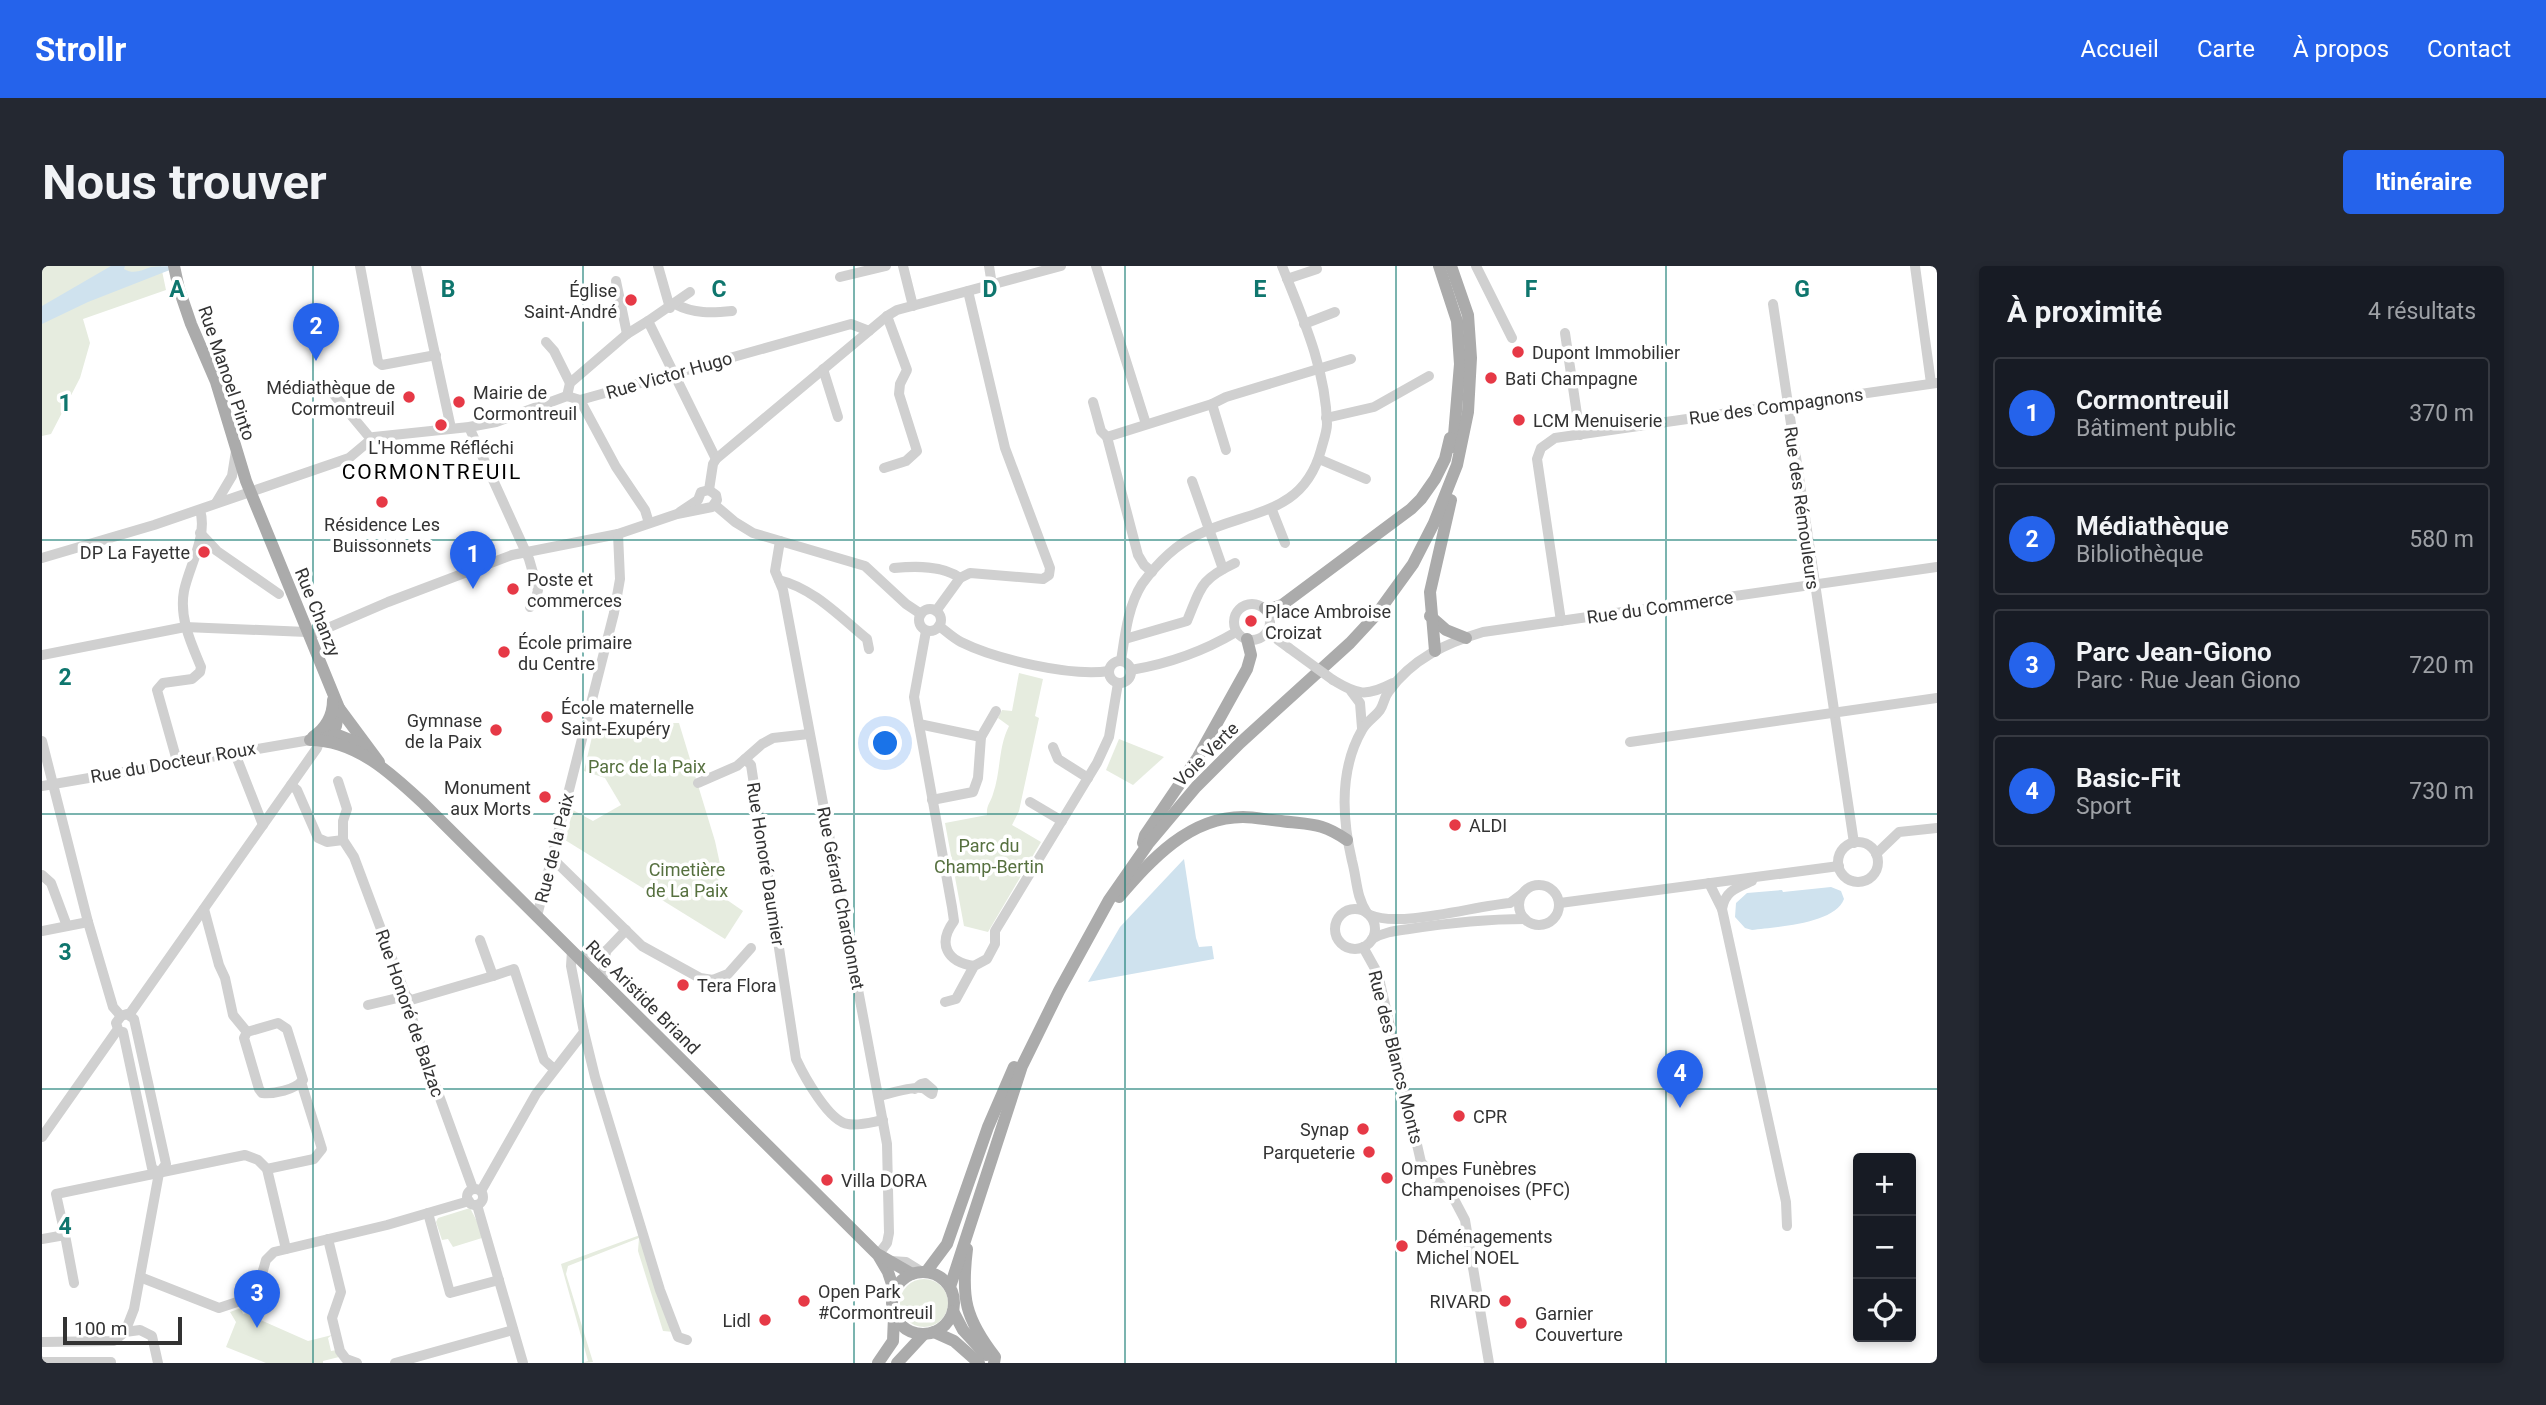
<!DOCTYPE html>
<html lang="fr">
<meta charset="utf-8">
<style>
body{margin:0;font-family:Roboto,sans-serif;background:#242831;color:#f1f3f6}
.controls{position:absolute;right:21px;bottom:21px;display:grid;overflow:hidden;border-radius:7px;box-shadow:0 4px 10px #0003}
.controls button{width:63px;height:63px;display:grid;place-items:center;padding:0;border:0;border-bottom:2px solid #363941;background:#171b24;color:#f1f3f6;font:35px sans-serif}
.scale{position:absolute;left:21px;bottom:18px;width:119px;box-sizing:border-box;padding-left:7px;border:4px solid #333;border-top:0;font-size:19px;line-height:24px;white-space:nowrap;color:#333;-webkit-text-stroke:5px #fff;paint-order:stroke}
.you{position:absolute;left:844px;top:478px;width:24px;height:24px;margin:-18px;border:5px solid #fff;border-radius:50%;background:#1a73e8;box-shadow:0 0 0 10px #1a73e833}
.badge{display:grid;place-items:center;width:46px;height:46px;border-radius:50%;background:#2563eb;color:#fff;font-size:23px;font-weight:700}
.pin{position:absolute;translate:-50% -58px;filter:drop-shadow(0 2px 4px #0008)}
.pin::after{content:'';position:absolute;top:37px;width:24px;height:21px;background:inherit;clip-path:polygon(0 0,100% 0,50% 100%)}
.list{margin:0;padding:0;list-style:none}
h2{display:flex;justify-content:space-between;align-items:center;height:91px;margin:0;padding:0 28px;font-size:30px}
h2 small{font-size:23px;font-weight:400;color:#9ea1a6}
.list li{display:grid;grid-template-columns:46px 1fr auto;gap:21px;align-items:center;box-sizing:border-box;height:112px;margin:0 14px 14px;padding:0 14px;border:2px solid #363941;border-radius:7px}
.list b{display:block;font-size:26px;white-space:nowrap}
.list p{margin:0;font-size:23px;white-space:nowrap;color:#9ea1a6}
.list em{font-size:23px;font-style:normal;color:#9ea1a6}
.icon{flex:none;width:38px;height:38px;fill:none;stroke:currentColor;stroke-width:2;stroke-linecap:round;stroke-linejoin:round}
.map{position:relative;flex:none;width:1895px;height:1097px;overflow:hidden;border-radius:7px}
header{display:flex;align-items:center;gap:42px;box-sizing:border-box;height:98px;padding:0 35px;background:#2563eb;color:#fff}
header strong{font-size:33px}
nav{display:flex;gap:38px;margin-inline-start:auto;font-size:24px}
.intro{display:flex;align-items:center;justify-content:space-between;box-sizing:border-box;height:168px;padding:0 42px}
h1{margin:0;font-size:49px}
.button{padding:18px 32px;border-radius:7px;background:#2563eb;color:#fff;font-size:24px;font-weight:700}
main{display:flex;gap:42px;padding:0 42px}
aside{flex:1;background:#171b24;border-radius:7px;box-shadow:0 4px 10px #0003}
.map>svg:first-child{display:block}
.green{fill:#e6ecdf}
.water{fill:#cfe2ee}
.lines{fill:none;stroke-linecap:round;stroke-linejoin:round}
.minor{stroke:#d0d0d0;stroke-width:10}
.major{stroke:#ababab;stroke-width:12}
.minor-bridge{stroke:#d0d0d0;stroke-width:10}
.grid{fill:none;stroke:#0f766e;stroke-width:2;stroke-opacity:0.55}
.poi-dot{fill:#e63946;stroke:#fff;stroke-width:2.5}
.labels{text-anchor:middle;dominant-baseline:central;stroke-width:7;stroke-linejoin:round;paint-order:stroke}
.poi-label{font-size:18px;fill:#333;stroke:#fff;text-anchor:start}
.street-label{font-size:18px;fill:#333;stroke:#fff}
.park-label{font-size:18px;fill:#56703f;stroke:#fff}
.quarter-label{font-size:21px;letter-spacing:2px;fill:#000;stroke:#fff}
.grid-label{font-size:23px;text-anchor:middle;font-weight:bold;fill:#0f766e;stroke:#fff;stroke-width:7;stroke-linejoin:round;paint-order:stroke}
</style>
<header>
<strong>Strollr</strong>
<nav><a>Accueil</a><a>Carte</a><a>À propos</a><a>Contact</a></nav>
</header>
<div class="intro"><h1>Nous trouver</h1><a class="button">Itinéraire</a></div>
<main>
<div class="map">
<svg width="1895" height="1097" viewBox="0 0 1895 1097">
<rect width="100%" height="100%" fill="#fff"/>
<g class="green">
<polygon points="0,0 119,0 124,24 41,53 48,77 38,112 9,168 0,170"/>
<path d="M977 407 1001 413 993 450 997 452 977 545 970 559 999 576 946 666 922 660 903 557 945 549C944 539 949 536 951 528 959 505 956 482 967 460L956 452 960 444 970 445Z"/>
<polygon points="637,457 673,575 678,598 675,627 701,645 683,673 523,574 531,544 551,555 579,539 563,512 542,505 553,458"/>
<polygon points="1077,473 1122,491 1091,519 1064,504"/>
<polygon points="428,942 439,963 440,972 411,981 406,973 400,974 394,956 396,952"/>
<polygon points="598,969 632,1066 621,1065 596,985 597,972 526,1000 524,1008 551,1096 540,1097 546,1095 519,998"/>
<circle cx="882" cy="1037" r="24"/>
<polygon points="210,1039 214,1052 266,1075 290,1069 286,1072 289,1085 295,1084 297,1091 281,1095 281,1097 224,1097 184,1081 194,1056 188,1046 199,1042 201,1048 209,1046 207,1040"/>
</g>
<g class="water">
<path d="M69 0H83L82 3C92 9 100 4 109 1 117 0 130 0 138 0L46 36 0 58V40Z"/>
<polygon points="1142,593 1154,672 1157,681 1170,680 1172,693 1046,716 1078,661"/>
<path d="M1789 621 1799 625 1802 633C1793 658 1733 661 1710 664L1703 662 1693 651 1694 637 1705 627 1740 624 1741 626Z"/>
</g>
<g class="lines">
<g class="minor">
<polyline points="318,0 336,96 340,99 394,89"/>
<polyline points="374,0 409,162"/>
<polyline points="616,0 628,42"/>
<polyline points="861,0 871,40"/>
<polyline points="947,0 950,19"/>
<polyline points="1054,0 1104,158"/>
<polyline points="1434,0 1470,72"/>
<polyline points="1873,0 1889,117"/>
<polyline points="798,11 844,0"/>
<polyline points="1245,13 1275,3"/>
<polyline points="574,15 585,68"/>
<path d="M633 38C652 48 670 47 690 45"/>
<polyline points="1731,38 1812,577"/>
<polyline points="606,55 648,26"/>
<polyline points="1262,58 1293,46"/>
<polyline points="1523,67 1538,169"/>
<polyline points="504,76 512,85 528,117"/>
<polyline points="781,103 796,151"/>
<polyline points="289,125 329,173"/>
<polyline points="525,130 528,117 585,68 606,55 674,193"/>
<polyline points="538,134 574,201 603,244 607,257"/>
<polyline points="1051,136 1059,165 1065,171 1096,289 1102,299 1110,306"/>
<polyline points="1170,138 1184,184"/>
<polyline points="1284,152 1332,141 1387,110"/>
<polyline points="427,161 487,293 496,324 494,332 488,341"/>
<polyline points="1065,171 1170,138 1184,131 1309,93"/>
<polyline points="1277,193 1324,213"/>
<polyline points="842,202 864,195 875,185 857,128 858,118 865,104 845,50"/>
<polyline points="1150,215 1181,303"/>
<polyline points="667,224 671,198 674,193 845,50 855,44 1019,0"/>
<polyline points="174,237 190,210 194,185"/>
<polyline points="673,239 693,256 711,267 823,300 864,338 879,348"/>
<polyline points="1230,244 1243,277"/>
<polyline points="638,246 656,234 659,226 667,224"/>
<polyline points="158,267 175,285 237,328"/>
<polyline points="738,275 733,305 741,324 845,878 847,967 845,977 836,989"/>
<polyline points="0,292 112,259 307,192 332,171 427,161 454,156 525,130 538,134 809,58 827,65"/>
<path d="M852 302C873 300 901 299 918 312"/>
<path d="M737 314C771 322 798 351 825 373L827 383"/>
<circle cx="1210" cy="356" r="18"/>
<circle cx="888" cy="354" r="11"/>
<polyline points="894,345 918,312 928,307 1001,313 1007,309 1008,302 963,182 926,25"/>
<polyline points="1519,355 1495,193 1499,182 1513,172 1895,117"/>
<polyline points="1228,359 1236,374 1247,382"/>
<path d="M897 360C904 365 911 372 919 376 953 393 1029 411 1067 405"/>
<path d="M884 365 872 431 910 641 912 655C895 678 905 696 932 700"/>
<polyline points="267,370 346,336 470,289 576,268 635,248 670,241 675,234 674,229 667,224"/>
<path d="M1083 373 1145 355C1159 322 1157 314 1193 297"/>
<polyline points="0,389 143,361 265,366"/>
<circle cx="1078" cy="406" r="11"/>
<path d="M1079 395C1083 369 1086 340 1100 318 1114 299 1133 279 1155 269 1206 244 1261 250 1279 184 1281 176 1285 166 1285 158 1284 103 1260 50 1240 0"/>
<path d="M1089 404C1125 398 1162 385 1194 366"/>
<path d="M1291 414C1316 429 1324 431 1351 417"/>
<polyline points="1309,425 1318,437 1320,462"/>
<polyline points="877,458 939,471"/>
<polyline points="0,475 46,656 71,741 79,750"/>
<polyline points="1588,476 1895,432"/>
<polyline points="1011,481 1016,493 1046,512"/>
<polyline points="192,485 221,559"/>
<path d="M703 493 709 499 754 793C762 810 787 856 806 858 817 860 830 856 841 854"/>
<path d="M135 495 115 424 121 417 150 413 158 406 159 401C149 377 137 352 142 325 147 300 166 270 158 244"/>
<polyline points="296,515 305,543 301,555 301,574 312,591 364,730 375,769 431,923"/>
<polyline points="656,517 695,500 720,478 731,472 767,468"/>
<polyline points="249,519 255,524 276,572 285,576 301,574"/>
<polyline points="0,520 268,474"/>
<polyline points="890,534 931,526 936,512 939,471 954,445"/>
<polyline points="988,536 1020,555"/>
<circle cx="1816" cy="596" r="20"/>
<polyline points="1834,588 1857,566 1895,562"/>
<polyline points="510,592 600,680 658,712 671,714 686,708 709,682"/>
<polyline points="0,609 9,617 25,660"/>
<polyline points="1667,617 1680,643 1744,936 1745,960"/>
<circle cx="1497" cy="639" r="20"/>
<polyline points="1518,637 1797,600"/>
<polyline points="162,643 177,699 183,712 191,749 205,766"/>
<path d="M1680 643C1683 625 1694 622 1710 615"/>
<circle cx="1313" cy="663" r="20"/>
<path d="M1325 647C1314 631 1315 613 1310 595 1300 552 1297 504 1320 464 1324 456 1333 451 1338 444 1342 438 1342 431 1347 425 1370 393 1404 377 1441 366L1895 301"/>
<path d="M1328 649C1358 662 1432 640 1468 637L1480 628"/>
<polyline points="495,650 572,347 578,313 576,268"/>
<polyline points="0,665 46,656"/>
<path d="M1330 673C1342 666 1353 665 1367 663 1406 657 1443 653 1483 653"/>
<polyline points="438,674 451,710 472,703 502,794 512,803"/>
<polyline points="1321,681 1336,708 1379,896 1413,935 1423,954 1447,1097"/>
<polyline points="536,691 564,685 584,664"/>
<polyline points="560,716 564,685"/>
<polyline points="903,736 914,733 932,700 945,693 953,678 953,665 1055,497 1067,471 1076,417"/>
<polyline points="326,739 364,730 369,734 451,710"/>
<polyline points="87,749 275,482 278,474"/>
<path d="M236 757 245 763 261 814C253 824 232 828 220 827L217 823 202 772 205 766Z"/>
<polyline points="81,766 110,902 117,907"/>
<polyline points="542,766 553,811 618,1024 636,1071 645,1074"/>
<path d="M837 830C846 828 871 820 880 822 884 823 886 826 890 828L891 824 883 817 879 818 873 823"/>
<polyline points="0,871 76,763 74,757 79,750"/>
<polyline points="225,903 272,893 280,883 259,816"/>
<circle cx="433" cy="931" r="8"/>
<polyline points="439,925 494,828 542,766 529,700 530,685"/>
<polyline points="435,939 481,1097"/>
<polyline points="386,947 408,1027 457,1014"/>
<polyline points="23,969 32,1017"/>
<polyline points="0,973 23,969 14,928 203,889 216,894 225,903 244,983"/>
<polyline points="286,973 299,1026 290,1052 298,1085 304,1093 315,1097"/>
<polyline points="849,995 864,996 880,1006"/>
<polyline points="98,1011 177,1042 207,1032 216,1022 224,994 232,986 345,959 427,935"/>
<polyline points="83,1066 98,1064 110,1070 116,1097"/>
<polyline points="0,1076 72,1075 83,1066 92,1043 117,907 124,898 92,753 85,748 79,750"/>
<polyline points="0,1096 69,1096"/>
<polyline points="353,1097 471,1064"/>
</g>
<g class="major">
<polyline points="132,0 137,23 149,58 174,116 204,215 297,442 294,460 278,474"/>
<polyline points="1397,0 1415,55 1418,98 1411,181"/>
<polyline points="1223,342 1228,343 1240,339 1369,243 1379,233 1393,213 1403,193 1408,172"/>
<polyline points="1388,350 1404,364 1424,372"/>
<polyline points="1393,385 1388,326 1409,234"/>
<polyline points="297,442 337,496"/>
<path d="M271 471C284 462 291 450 291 434"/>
<polyline points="282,472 296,469 321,479"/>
<path d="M268 474C314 474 350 508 382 538L836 989 846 1006 852 1024"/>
<polyline points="1101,577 1103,569 1156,491 1205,403 1209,389 1205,373"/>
<path d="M1077 631C1109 594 1147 551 1201 551 1213 551 1226 554 1239 555 1269 559 1279 556 1305 574"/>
<path d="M925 983C919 1032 923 1052 953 1091L952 1097"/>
<polyline points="837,989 870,1008"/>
<circle cx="881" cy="1037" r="31"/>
<polyline points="884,1006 905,978 946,861 972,801"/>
<polyline points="908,1021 980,800 1017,725 1067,634 1106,578 1154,521 1198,477 1308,377 1334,349 1371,298 1392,257 1415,199 1426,146 1429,92 1426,49 1409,0"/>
<polyline points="911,1045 921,1064 944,1089"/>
<polyline points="892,1066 912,1075 937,1097"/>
<polyline points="836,1097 851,1075 852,1050"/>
<polyline points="855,1097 882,1068"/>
</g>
<polyline class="minor-bridge" points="1247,382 1291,414"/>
</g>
<path class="grid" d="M271 0V1097M541 0V1097M812 0V1097M1083 0V1097M1354 0V1097M1624 0V1097M0 274H1895M0 548H1895M0 823H1895"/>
<g class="poi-dot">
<circle cx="589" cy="34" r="7"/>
<circle cx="1476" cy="86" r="7"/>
<circle cx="1449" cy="112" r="7"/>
<circle cx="367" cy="131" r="7"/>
<circle cx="417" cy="136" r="7"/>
<circle cx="1477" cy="154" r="7"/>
<circle cx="399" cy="159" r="7"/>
<circle cx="340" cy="236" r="7"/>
<circle cx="162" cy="286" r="7"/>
<circle cx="471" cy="323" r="7"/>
<circle cx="1209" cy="355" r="7"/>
<circle cx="462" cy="386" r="7"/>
<circle cx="505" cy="451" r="7"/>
<circle cx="454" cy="464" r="7"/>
<circle cx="503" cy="531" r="7"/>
<circle cx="1413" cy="559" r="7"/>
<circle cx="641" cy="719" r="7"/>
<circle cx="1417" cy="850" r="7"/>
<circle cx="1321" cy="863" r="7"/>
<circle cx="1327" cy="886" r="7"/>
<circle cx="1345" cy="912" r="7"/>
<circle cx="785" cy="914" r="7"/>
<circle cx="1360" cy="980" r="7"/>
<circle cx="762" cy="1035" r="7"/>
<circle cx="1463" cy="1035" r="7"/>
<circle cx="723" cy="1054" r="7"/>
<circle cx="1479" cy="1057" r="7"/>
</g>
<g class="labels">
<g class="poi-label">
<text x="575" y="24" text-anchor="end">Église<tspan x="575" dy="21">Saint-André</tspan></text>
<text x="1490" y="86">Dupont Immobilier</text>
<text x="1463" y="112">Bati Champagne</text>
<text x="353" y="121" text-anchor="end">Médiathèque de<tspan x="353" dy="21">Cormontreuil</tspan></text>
<text x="431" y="126">Mairie de<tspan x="431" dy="21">Cormontreuil</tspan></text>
<text x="1491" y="154">LCM Menuiserie</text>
<text x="399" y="181" text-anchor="middle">L'Homme Réfléchi</text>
<text x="340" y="258" text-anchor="middle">Résidence Les<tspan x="340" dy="21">Buissonnets</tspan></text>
<text x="148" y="286" text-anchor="end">DP La Fayette</text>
<text x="485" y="313">Poste et<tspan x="485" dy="21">commerces</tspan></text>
<text x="1223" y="345">Place Ambroise<tspan x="1223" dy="21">Croizat</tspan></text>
<text x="476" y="376">École primaire<tspan x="476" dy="21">du Centre</tspan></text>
<text x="519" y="441">École maternelle<tspan x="519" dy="21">Saint-Exupéry</tspan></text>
<text x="440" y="454" text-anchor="end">Gymnase<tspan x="440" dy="21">de la Paix</tspan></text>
<text x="489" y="521" text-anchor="end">Monument<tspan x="489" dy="21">aux Morts</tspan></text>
<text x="1427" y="559">ALDI</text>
<text x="655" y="719">Tera Flora</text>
<text x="1431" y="850">CPR</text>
<text x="1307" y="863" text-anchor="end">Synap</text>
<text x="1313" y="886" text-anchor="end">Parqueterie</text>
<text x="1359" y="902">Ompes Funèbres<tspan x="1359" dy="21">Champenoises (PFC)</tspan></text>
<text x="799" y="914">Villa DORA</text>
<text x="1374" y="970">Déménagements<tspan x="1374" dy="21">Michel NOEL</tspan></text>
<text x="776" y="1025">Open Park<tspan x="776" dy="21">#Cormontreuil</tspan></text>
<text x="1449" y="1035" text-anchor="end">RIVARD</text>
<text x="1493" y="1047">Garnier<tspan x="1493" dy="21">Couverture</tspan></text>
<text x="709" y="1054" text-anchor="end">Lidl</text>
</g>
<g class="street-label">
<text transform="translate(185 107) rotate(71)">Rue Manoel Pinto</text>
<text transform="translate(627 109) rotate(-16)">Rue Victor Hugo</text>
<text transform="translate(1734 140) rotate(-8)">Rue des Compagnons</text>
<text transform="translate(1760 242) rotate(82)">Rue des Rémouleurs</text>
<text transform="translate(1618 341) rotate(-8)">Rue du Commerce</text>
<text transform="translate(276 346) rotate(68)">Rue Chanzy</text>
<text transform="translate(1164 488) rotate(-45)">Voie Verte</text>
<text transform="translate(131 496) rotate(-10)">Rue du Docteur Roux</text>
<text transform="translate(512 582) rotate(-76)">Rue de la Paix</text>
<text transform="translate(724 598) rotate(81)">Rue Honoré Daumier</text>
<text transform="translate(799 632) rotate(79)">Rue Gérard Chardonnet</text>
<text transform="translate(601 731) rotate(45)">Rue Aristide Briand</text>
<text transform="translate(368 747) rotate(71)">Rue Honoré de Balzac</text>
<text transform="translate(1354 791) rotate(76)">Rue des Blancs Monts</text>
</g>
<g class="park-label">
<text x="605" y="500">Parc de la Paix</text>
<text x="947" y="579">Parc du<tspan x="947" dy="21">Champ-Bertin</tspan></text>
<text x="645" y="603">Cimetière<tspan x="645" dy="21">de La Paix</tspan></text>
</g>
<g class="quarter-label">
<text x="390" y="206">CORMONTREUIL</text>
</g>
</g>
<g class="grid-label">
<text x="135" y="31">A</text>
<text x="406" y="31">B</text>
<text x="677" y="31">C</text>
<text x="948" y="31">D</text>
<text x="1218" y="31">E</text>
<text x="1489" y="31">F</text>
<text x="1760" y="31">G</text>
<text x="23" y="145">1</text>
<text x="23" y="419">2</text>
<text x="23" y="694">3</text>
<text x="23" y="968">4</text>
</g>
</svg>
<div class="controls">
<button>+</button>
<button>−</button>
<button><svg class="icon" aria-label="locate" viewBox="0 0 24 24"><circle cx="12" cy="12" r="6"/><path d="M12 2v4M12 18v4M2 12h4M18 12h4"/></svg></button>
</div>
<div class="scale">100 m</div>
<div class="you"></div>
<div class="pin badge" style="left:431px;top:323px">1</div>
<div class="pin badge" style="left:274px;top:95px">2</div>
<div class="pin badge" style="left:215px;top:1062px">3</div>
<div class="pin badge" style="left:1638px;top:842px">4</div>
</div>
<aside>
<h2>À proximité<small>4 résultats</small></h2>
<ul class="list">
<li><span class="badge">1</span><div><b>Cormontreuil</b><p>Bâtiment public</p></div><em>370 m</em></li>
<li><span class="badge">2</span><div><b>Médiathèque</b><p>Bibliothèque</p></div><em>580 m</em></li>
<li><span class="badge">3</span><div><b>Parc Jean-Giono</b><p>Parc · Rue Jean Giono</p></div><em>720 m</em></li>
<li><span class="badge">4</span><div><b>Basic-Fit</b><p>Sport</p></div><em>730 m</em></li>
</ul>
</aside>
</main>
